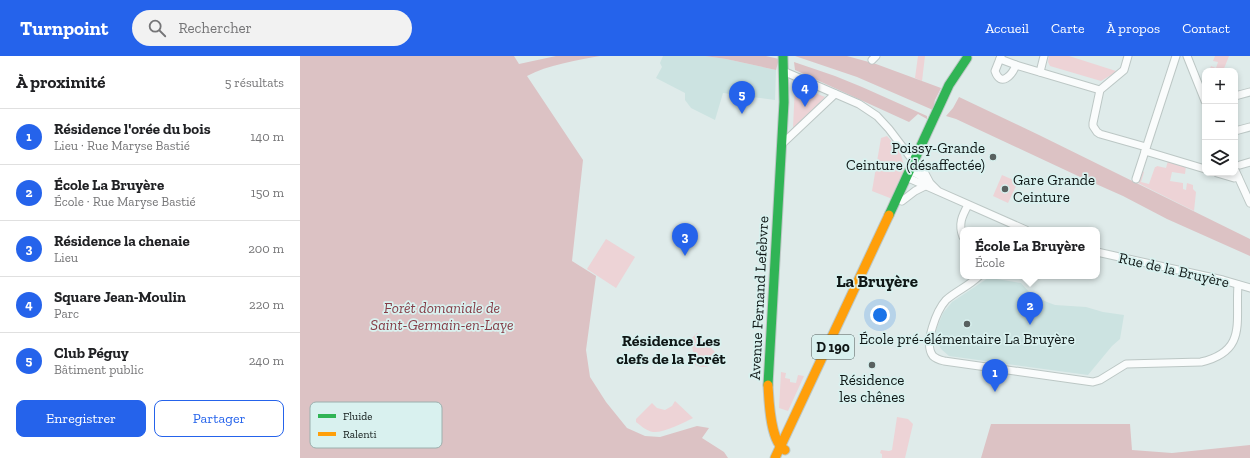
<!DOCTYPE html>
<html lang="fr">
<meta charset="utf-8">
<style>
body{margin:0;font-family:"Zilla Slab",serif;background:#f2f2f2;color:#202124}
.controls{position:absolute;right:12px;top:12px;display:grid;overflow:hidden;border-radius:8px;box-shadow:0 2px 6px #0003}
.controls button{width:36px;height:36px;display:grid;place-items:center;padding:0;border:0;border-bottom:1px solid #e0e0e0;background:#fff;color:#202124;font:20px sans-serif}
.you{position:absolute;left:580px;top:259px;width:14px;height:14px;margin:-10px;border:3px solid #fff;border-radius:50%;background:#1a73e8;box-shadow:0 0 0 6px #1a73e833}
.badge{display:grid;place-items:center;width:26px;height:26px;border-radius:50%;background:#2563eb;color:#fff;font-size:13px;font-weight:700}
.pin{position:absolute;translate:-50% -33px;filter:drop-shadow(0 1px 2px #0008)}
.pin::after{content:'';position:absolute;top:21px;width:14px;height:12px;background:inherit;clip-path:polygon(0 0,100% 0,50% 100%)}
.popup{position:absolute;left:660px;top:171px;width:140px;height:52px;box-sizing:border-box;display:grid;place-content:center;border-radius:8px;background:#fff;filter:drop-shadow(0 1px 3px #0005);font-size:13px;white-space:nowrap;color:#757577}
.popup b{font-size:15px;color:#202124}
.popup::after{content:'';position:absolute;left:50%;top:100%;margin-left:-8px;border:8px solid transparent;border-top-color:#fff}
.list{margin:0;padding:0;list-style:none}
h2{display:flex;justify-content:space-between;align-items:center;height:52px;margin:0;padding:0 16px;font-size:17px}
h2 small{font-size:13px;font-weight:400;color:#757577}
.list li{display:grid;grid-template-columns:26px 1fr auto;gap:12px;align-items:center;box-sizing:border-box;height:56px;padding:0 16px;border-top:1px solid #e0e0e0}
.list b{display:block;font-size:15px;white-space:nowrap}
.list p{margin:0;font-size:13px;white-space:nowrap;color:#757577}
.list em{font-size:13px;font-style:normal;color:#757577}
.actions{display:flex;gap:8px;padding:12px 16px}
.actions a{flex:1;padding:9px 0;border:1px solid #2563eb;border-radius:8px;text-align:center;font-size:14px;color:#2563eb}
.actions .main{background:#2563eb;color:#fff}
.icon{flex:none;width:22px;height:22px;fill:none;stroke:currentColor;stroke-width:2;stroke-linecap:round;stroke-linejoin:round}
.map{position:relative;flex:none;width:950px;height:402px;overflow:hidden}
header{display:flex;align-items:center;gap:24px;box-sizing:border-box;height:56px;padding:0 20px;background:#2563eb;color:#fff}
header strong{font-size:19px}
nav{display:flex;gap:22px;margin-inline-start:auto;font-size:14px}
.search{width:280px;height:36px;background:#f2f2f2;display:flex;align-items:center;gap:10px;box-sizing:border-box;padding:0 14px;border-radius:22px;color:#757577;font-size:15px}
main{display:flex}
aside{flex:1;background:#fff}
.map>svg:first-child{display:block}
.built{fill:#cce3e1}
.green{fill:#edd3d6}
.forest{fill:#dcc2c4}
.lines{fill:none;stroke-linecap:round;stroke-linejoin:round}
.street-casing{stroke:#bcc7c5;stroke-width:9}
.fast-casing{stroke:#bcc7c5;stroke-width:11}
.slow-casing{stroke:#bcc7c5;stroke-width:11}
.street{stroke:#fafcfc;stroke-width:7}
.fast{stroke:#30b455;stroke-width:9}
.slow{stroke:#ff9f0a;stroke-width:9}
.poi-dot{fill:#586160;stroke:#d9f1ef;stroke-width:1.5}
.labels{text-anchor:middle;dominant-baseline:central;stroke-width:3.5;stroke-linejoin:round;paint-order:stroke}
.shield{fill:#d9f1ef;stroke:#4c5857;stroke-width:1}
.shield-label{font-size:14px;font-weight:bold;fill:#0f1716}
.poi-label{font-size:15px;fill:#0f1716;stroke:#d9f1ef}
.street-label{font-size:15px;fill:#0f1716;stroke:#d9f1ef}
.park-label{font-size:15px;font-style:italic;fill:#853d47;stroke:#d9f1ef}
.neighbourhood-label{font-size:16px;font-weight:bold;fill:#0f1716;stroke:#d9f1ef}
.quarter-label{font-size:17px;font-weight:bold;fill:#0f1716;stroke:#d9f1ef}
.key{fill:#d9f1ef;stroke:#9cb0ae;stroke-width:1}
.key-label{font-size:11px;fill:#0f1716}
</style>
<header>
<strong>Turnpoint</strong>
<div class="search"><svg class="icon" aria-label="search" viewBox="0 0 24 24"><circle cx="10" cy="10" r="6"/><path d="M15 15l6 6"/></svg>Rechercher</div>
<nav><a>Accueil</a><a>Carte</a><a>À propos</a><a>Contact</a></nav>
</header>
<main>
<aside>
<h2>À proximité<small>5 résultats</small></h2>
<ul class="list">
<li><span class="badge">1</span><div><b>Résidence l'orée du bois</b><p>Lieu · Rue Maryse Bastié</p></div><em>140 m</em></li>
<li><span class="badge">2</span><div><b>École La Bruyère</b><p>École · Rue Maryse Bastié</p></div><em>150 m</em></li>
<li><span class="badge">3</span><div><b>Résidence la chenaie</b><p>Lieu</p></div><em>200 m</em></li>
<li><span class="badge">4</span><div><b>Square Jean-Moulin</b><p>Parc</p></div><em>220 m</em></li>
<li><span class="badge">5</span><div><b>Club Péguy</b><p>Bâtiment public</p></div><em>240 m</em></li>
</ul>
<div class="actions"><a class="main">Enregistrer</a><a>Partager</a></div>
</aside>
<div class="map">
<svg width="950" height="402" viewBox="0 0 950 402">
<rect width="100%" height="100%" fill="#dfebea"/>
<g class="built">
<polygon points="363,0 405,0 426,3 476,14 475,44 423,37 415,64 391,52 385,44 385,37 356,22 362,11 360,7"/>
<polygon points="691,220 695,220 697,223 721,227 732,239 747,246 755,249 786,251 803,256 824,259 820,283 812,290 788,319 649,300 641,293 636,283 636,274 643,257 652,246"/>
</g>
<g class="green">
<polygon points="618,0 625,0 622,25 615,22"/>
<polygon points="749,0 769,0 816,15 816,16 801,25 750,10 748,6"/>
<polygon points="915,0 929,0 923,15 909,15 911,10 916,12 918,6 913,5"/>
<polygon points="495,29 525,41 494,73 493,72"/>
<polygon points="587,80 600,95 606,117 595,144 572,135 581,82"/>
<polygon points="868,105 886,110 885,118 872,116 870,125 883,127 883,133 886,134 887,127 893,129 893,133 896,136 894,155 838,127 842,115 844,116 841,126 849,128 855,111 856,111 857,110 866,112"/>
<polygon points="702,119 718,126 708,147 693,140"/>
<polygon points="306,183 335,201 316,232 287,213"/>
<path d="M397 277 415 296 413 307C408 312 402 312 395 309L391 283Z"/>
<polygon points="481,316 486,317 485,322 490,323 490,326 496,327 498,319 504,320 488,355 479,352"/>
<path d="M375 345 393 362C383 367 364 377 353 376 347 375 341 370 336 366V363L352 347 357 352 365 354 372 350Z"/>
<polygon points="597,361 608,363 613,368 605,402 582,402 582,398 580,397 581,394 589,395 592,394"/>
</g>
<g class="forest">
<path d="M0 0H214L219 8 256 0H300C278 4 247 9 227 20L283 104 272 205 296 220 286 294 290 321 306 346 327 372 345 380 360 381 397 370 409 372 402 382 424 396 428 402H0Z"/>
<polygon points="405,0 466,0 479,3 476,14 426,3"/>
<polygon points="495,0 547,0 576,8 641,32 635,44 633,54 557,21"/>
<polygon points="494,6 535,20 562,31 627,60 627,63 618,58 609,66 495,14"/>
<polygon points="659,41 739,79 950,183 950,200 867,163 823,140 778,120 656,63 646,60 653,52"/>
<polygon points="691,368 830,368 832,394 872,397 950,389 950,402 681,402"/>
</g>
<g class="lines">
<defs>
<g id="street">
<path d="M701 0 695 15C701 32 712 19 716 9L800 34"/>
<polyline points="828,0 824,14 800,34 793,67 793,70 797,76 800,78 846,91"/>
<polyline points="887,0 905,45"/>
<polyline points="700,3 716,9"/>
<polyline points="572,4 576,0"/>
<polyline points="483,15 559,48 577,60 589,73 611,102 620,108 630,127 637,134"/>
<polyline points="740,16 744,0"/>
<polyline points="935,40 950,36"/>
<polyline points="935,75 950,71"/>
<polyline points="482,88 535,38"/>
<polyline points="845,95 905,113"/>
<polyline points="940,109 950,106"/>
<polyline points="609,114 619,119 628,126"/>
<polyline points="935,114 950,147"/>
<polyline points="917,117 934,122 938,121"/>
<polyline points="606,121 726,174"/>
<polyline points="836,123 876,0"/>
<polyline points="602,145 615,135 625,130"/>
<path d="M663 181C658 168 662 160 668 149"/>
<polyline points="797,196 923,224 950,232"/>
<path d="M679 220C669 230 656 235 646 244 637 254 623 288 633 300 636 303 640 304 644 305L793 326 800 324 826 308 901 306C948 295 935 265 938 229"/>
</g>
<g id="fast">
<polyline points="589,159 649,29 667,2"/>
<polyline points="468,329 484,46 483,0"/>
</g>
<g id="slow">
<path d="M468 329C469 345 470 386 485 394"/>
<polyline points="475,402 589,159"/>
</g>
</defs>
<use href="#street" class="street-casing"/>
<use href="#fast" class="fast-casing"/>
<use href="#slow" class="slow-casing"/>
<use href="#street" class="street"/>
<use href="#fast" class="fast"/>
<use href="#slow" class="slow"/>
</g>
<g class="poi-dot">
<circle cx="693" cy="101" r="4"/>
<circle cx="705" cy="133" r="4"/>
<circle cx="667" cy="268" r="4"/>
<circle cx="572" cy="309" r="4"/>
</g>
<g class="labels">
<rect class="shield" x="512" y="279" width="42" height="24" rx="3"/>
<g class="shield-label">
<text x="533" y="291">D 190</text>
</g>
<g class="poi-label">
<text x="685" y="92" text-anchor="end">Poissy-Grande<tspan x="685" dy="17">Ceinture (désaffectée)</tspan></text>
<text x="713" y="124" text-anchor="start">Gare Grande<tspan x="713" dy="17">Ceinture</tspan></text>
<text x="667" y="283">École pré-élémentaire La Bruyère</text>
<text x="572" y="324">Résidence<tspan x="572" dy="17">les chênes</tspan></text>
</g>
<g class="street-label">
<text transform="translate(874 214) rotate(13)">Rue de la Bruyère</text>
<text transform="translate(459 242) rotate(-87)">Avenue Fernand Lefebvre</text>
</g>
<g class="park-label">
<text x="142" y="252">Forêt domaniale de<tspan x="142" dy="17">Saint-Germain-en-Laye</tspan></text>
</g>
<g class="neighbourhood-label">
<text x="371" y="284">Résidence Les<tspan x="371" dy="18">clefs de la Forêt</tspan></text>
</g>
<g class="quarter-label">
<text x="577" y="225">La Bruyère</text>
</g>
</g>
<rect x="10" y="346" width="132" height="46" rx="6" class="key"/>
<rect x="18" y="358" width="18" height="4" fill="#30b455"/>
<rect x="18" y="376" width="18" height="4" fill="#ff9f0a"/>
<g class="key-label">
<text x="43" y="364">Fluide</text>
<text x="43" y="382">Ralenti</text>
</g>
</svg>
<div class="controls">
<button>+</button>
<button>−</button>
<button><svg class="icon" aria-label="layers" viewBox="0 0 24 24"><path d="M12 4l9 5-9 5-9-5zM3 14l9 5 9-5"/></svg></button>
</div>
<div class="you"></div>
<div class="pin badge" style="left:695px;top:336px">1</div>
<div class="pin badge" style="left:730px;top:269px">2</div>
<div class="popup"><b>École La Bruyère</b>École</div>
<div class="pin badge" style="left:385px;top:200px">3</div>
<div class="pin badge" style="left:505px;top:51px">4</div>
<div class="pin badge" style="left:442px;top:58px">5</div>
</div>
</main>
